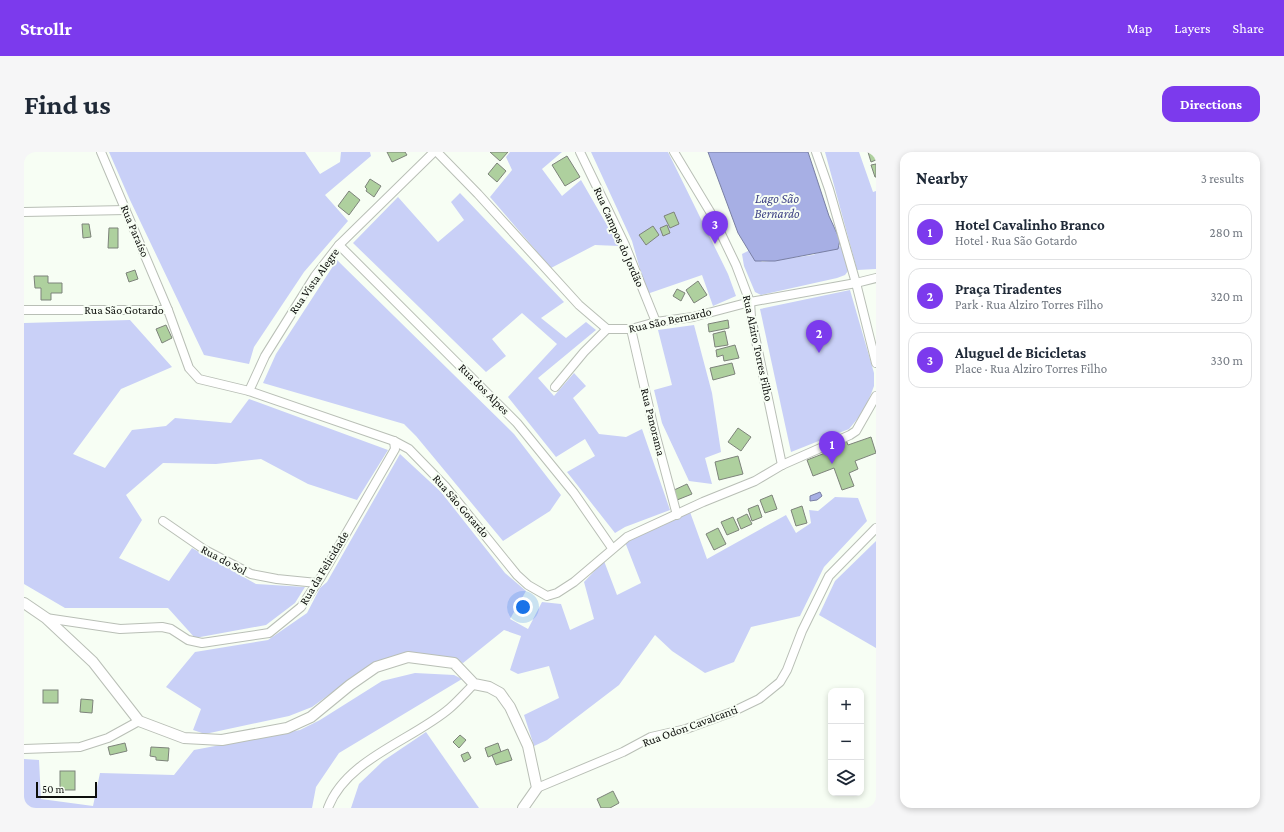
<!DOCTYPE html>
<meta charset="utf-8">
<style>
body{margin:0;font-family:"Crimson Pro",serif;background:#f6f6f7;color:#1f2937}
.controls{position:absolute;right:12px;bottom:12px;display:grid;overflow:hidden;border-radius:8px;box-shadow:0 2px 6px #0003}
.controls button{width:36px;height:36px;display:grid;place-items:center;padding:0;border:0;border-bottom:1px solid #e0e1e3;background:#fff;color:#1f2937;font:20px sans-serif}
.scale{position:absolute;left:12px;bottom:10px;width:61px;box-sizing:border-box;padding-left:4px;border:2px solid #0d0f0c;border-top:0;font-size:11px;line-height:14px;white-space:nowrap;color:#0d0f0c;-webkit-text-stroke:3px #f7fef4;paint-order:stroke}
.you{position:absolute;left:499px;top:455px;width:14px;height:14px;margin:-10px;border:3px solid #fff;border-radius:50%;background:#1a73e8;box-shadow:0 0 0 6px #1a73e833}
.badge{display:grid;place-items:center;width:26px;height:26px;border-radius:50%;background:#7c3aed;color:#fff;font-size:13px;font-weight:700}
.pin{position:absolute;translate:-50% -33px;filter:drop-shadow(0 1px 2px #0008)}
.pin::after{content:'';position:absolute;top:21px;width:14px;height:12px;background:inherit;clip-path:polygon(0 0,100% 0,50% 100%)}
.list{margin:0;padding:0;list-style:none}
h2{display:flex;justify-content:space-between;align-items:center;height:52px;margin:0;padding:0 16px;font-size:17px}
h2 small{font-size:13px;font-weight:400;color:#747a83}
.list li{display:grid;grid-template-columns:26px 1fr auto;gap:12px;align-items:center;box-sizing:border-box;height:56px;margin:0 8px 8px;padding:0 8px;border:1px solid #e0e1e3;border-radius:12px}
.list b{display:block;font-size:15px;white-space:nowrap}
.list p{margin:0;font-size:13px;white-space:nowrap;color:#747a83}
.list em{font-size:13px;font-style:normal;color:#747a83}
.icon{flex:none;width:22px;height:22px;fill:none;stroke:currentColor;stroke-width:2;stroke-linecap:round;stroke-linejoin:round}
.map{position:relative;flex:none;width:852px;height:656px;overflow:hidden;border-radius:12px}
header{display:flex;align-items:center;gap:24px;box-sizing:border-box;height:56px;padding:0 20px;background:#7c3aed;color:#fff}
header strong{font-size:19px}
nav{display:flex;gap:22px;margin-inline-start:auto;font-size:14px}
.intro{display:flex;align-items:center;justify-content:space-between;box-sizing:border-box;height:96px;padding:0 24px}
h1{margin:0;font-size:28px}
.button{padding:10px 18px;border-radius:12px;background:#7c3aed;color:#fff;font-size:14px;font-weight:700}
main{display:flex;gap:24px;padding:0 24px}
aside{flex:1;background:#fff;border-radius:12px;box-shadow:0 2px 6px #0003}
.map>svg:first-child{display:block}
.green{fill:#c9d0f7}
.water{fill:#a7afe4;stroke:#797fa3}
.building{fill:#aed09e;stroke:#7d837a}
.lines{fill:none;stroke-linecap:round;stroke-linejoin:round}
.minor-casing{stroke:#b9bfb6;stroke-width:10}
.tertiary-casing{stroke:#b9bfb6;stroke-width:12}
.minor{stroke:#fff;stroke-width:8}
.tertiary{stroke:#fff;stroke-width:10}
.labels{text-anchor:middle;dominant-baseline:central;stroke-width:4;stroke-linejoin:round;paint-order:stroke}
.street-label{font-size:12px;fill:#0d0f0c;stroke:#f7fef4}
.water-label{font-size:13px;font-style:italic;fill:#424687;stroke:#f7fef4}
</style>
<header>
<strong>Strollr</strong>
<nav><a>Map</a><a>Layers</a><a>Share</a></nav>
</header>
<div class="intro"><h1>Find us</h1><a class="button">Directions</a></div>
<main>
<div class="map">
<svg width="852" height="656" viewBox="0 0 852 656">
<rect width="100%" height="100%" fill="#f7fef4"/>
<g class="green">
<polygon points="85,0 281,0 296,22 316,10 317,0 346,0 347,4 301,43 324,69 280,120 230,195 225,212 180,203 106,48"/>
<polygon points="486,0 538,0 518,17 538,44 557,28 595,94 571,93 527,116 466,45 488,18 482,5"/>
<polygon points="567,0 644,0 704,122 712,144 689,154 678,123 623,142 608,89"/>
<polygon points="801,0 835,0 849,40 852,39 852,117 833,118"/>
<polygon points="436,41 540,150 517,166 542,186 562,170 572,178 514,226 530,244 550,221 562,234 549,246 575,282 602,285 618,277 646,358 601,375 591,381 543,320 571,304 561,287 532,305 484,245 533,192 498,161 468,187 482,204 462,220 329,91 374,45 414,90 440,68 427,50"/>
<polygon points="818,94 824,119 821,123 813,126 737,143 731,140 720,114 718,102 726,98 738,110 789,103 806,96"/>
<polygon points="313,108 490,282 537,343 526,359 479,389 392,284 380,272 239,231 252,202"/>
<polygon points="826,138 850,221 850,234 847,242 839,260 825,277 767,300 736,157"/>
<polygon points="106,168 148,215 97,237 49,302 81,316 108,278 142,274 151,266 207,271 225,247 364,298 333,348 284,332 237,307 192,312 139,311 102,343 118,368 95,406 145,429 168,396 232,432 281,435 271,451 242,473 171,486 144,456 41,456 0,432 0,171"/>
<polygon points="670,173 688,241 697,300 681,306 688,332 665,329 638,271 630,238 648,233 634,178"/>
<polygon points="376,302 417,340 481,421 502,439 486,467 504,477 518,450 537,452 546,478 570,467 560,430 580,409 593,443 617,431 601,390 666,360 683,407 762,363 772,381 787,371 785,358 794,359 811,345 834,346 843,369 800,415 776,464 727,475 710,510 681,521 648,499 631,483 595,533 523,588 510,594 500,563 535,546 525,514 494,522 486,518 497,484 480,478 439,511 431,508 349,511 288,555 265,564 181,582 169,578 177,557 142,535 171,500 244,488 283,461 296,436 303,430"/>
<polygon points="852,389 852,496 795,463 811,429"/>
<polygon points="391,521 430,523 438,527 315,601 292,635 288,656 0,656 0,607 15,608 17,647 69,654 76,621 150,623 170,598 276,578 296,568 358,529"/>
<polygon points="402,580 455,656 327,656 335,632 359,609"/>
</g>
<g class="water">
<polygon points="684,0 784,0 805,64 816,88 814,97 751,109 731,109 714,81"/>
<polygon points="796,340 798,344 793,348 786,349 786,344"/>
</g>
<g class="building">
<polygon points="363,0 381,0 383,3 368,10"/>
<polygon points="466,0 484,0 476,9"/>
<polygon points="844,0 852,0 852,8 847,10"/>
<polygon points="543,4 556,25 541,34 528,13"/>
<polygon points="473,11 482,19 473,30 464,22"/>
<polygon points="852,12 852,25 851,25 847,13"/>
<polygon points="346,27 357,34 350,45 342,39 343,37 341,35"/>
<polygon points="325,39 336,48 325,63 314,54"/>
<polygon points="650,60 655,72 646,76 640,64"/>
<polygon points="58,72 65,72 67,85 59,86"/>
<polygon points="643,73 646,81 639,84 636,76"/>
<polygon points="629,74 635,83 622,93 615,83"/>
<polygon points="85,76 94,76 94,96 84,96"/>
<polygon points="111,118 114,127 105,130 102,121"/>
<polygon points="10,124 24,124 24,131 38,131 38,141 27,141 27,148 17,148 17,136 11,136"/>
<polygon points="674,129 683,143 670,151 662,138"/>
<polygon points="653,137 661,141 657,149 649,144"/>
<polygon points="704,168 705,176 685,180 684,172"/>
<polygon points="142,173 148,186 138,191 132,177"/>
<polygon points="701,179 704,193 691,195 689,182"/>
<polygon points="711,193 715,206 700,209 699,203 693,205 692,198"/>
<polygon points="708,211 711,222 689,228 686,216"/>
<polygon points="714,276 727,285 717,299 704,290"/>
<polygon points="847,285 852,301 831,309 834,317 825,321 830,334 818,338 810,316 789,324 783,308 809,298 807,293 822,288 824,293"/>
<polygon points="714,304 719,322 695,328 691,310"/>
<polygon points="663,332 668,342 653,348 648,339"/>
<polygon points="748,343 753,357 741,361 736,348"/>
<polygon points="734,353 738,365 728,369 724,357"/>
<polygon points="778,354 783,371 772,374 767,358"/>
<polygon points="723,362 728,372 717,377 713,367"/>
<polygon points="709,365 715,378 703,383 697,370"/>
<polygon points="694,376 702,392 690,398 682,382"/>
<rect x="19" y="538" width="15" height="13"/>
<polygon points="57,547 69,548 68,561 56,560"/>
<polygon points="436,583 442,588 435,596 429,590"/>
<polygon points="101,591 103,599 86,603 84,595"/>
<polygon points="474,591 477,600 464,605 461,596"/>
<polygon points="127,595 145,596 144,609 132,608 132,605 126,604"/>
<polygon points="484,597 488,608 472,613 468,603"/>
<polygon points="444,600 447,606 440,610 437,603"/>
<rect x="36" y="619" width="15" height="19"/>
<polygon points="589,639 595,651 586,656 577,656 573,647"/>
</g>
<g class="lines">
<defs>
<g id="minor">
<polyline points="77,0 144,158"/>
<polyline points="413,0 454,42 555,153 583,177 607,177 632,170 669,165 726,150 832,131 852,126"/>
<polyline points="556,0 601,93 632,170"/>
<polyline points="650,0 688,63 712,113 726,150 727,165 758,313"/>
<polyline points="792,0 805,37 832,131 852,211"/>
<polyline points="0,60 102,58"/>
<polyline points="315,93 493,271 550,341 588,396"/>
<polyline points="0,158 144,158 165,216 175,227 225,239 370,289 385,297 421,334 493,423 504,433 523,444 533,441 550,430 603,385 679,350 731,329 758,313 826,283 832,279 852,244"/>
<polyline points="607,177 630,277 653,363"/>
<polyline points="531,235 560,200 583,177"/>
<polyline points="225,239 241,204 291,124 315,93 410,0"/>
<polyline points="139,369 181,398 227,422 253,427 293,431"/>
<polyline points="22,466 96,477 138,475 147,477 164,488 178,491 245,481 277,455 297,425 371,297 370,289"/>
<polyline points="0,597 56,595 84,586 115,569"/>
<polyline points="513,636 599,600 627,585 662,577 708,560 735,547 756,530 763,518 778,479 805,424 852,376"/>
<path d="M304 656C322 607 389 588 426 556 434 549 442 540 450 532"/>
</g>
<polyline id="tertiary" points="0,451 22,466 69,510 115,569 160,586 198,588 263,576 287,565 326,533 352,515 384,505 430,511 450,532 465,535 476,541 486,555 504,594 513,636 499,656"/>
</defs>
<use href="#minor" class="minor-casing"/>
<use href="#tertiary" class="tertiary-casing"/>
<use href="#minor" class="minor"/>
<use href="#tertiary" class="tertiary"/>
</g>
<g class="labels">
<g class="street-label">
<text transform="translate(111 79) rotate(67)">Rua Paraíso</text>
<text transform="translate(595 85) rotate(66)">Rua Campos do Jordão</text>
<text transform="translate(290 129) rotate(-55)">Rua Vista Alegre</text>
<text x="100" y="158">Rua São Gotardo</text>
<text transform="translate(646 168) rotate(-12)">Rua São Bernardo</text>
<text transform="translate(734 196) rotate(78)">Rua Alziro Torres Filho</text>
<text transform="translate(460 237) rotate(45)">Rua dos Alpes</text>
<text transform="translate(629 270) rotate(76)">Rua Panorama</text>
<text transform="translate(437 354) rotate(49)">Rua São Gotardo</text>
<text transform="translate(200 408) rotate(28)">Rua do Sol</text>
<text transform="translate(300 416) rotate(-59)">Rua da Felicidade</text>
<text transform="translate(666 574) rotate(-20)">Rua Odon Cavalcanti</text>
</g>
<g class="water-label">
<text x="753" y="46">Lago São<tspan x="753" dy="15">Bernardo</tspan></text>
</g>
</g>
</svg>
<div class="controls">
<button>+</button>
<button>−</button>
<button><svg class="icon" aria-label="layers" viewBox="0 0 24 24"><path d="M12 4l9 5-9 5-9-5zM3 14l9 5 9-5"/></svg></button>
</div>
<div class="scale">50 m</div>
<div class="you"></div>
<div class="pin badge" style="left:808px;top:312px">1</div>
<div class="pin badge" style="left:795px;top:201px">2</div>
<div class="pin badge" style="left:691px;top:92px">3</div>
</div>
<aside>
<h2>Nearby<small>3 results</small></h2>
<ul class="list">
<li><span class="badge">1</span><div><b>Hotel Cavalinho Branco</b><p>Hotel · Rua São Gotardo</p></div><em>280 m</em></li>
<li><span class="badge">2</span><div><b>Praça Tiradentes</b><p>Park · Rua Alziro Torres Filho</p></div><em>320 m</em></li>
<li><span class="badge">3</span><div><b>Aluguel de Bicicletas</b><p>Place · Rua Alziro Torres Filho</p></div><em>330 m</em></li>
</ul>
</aside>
</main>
